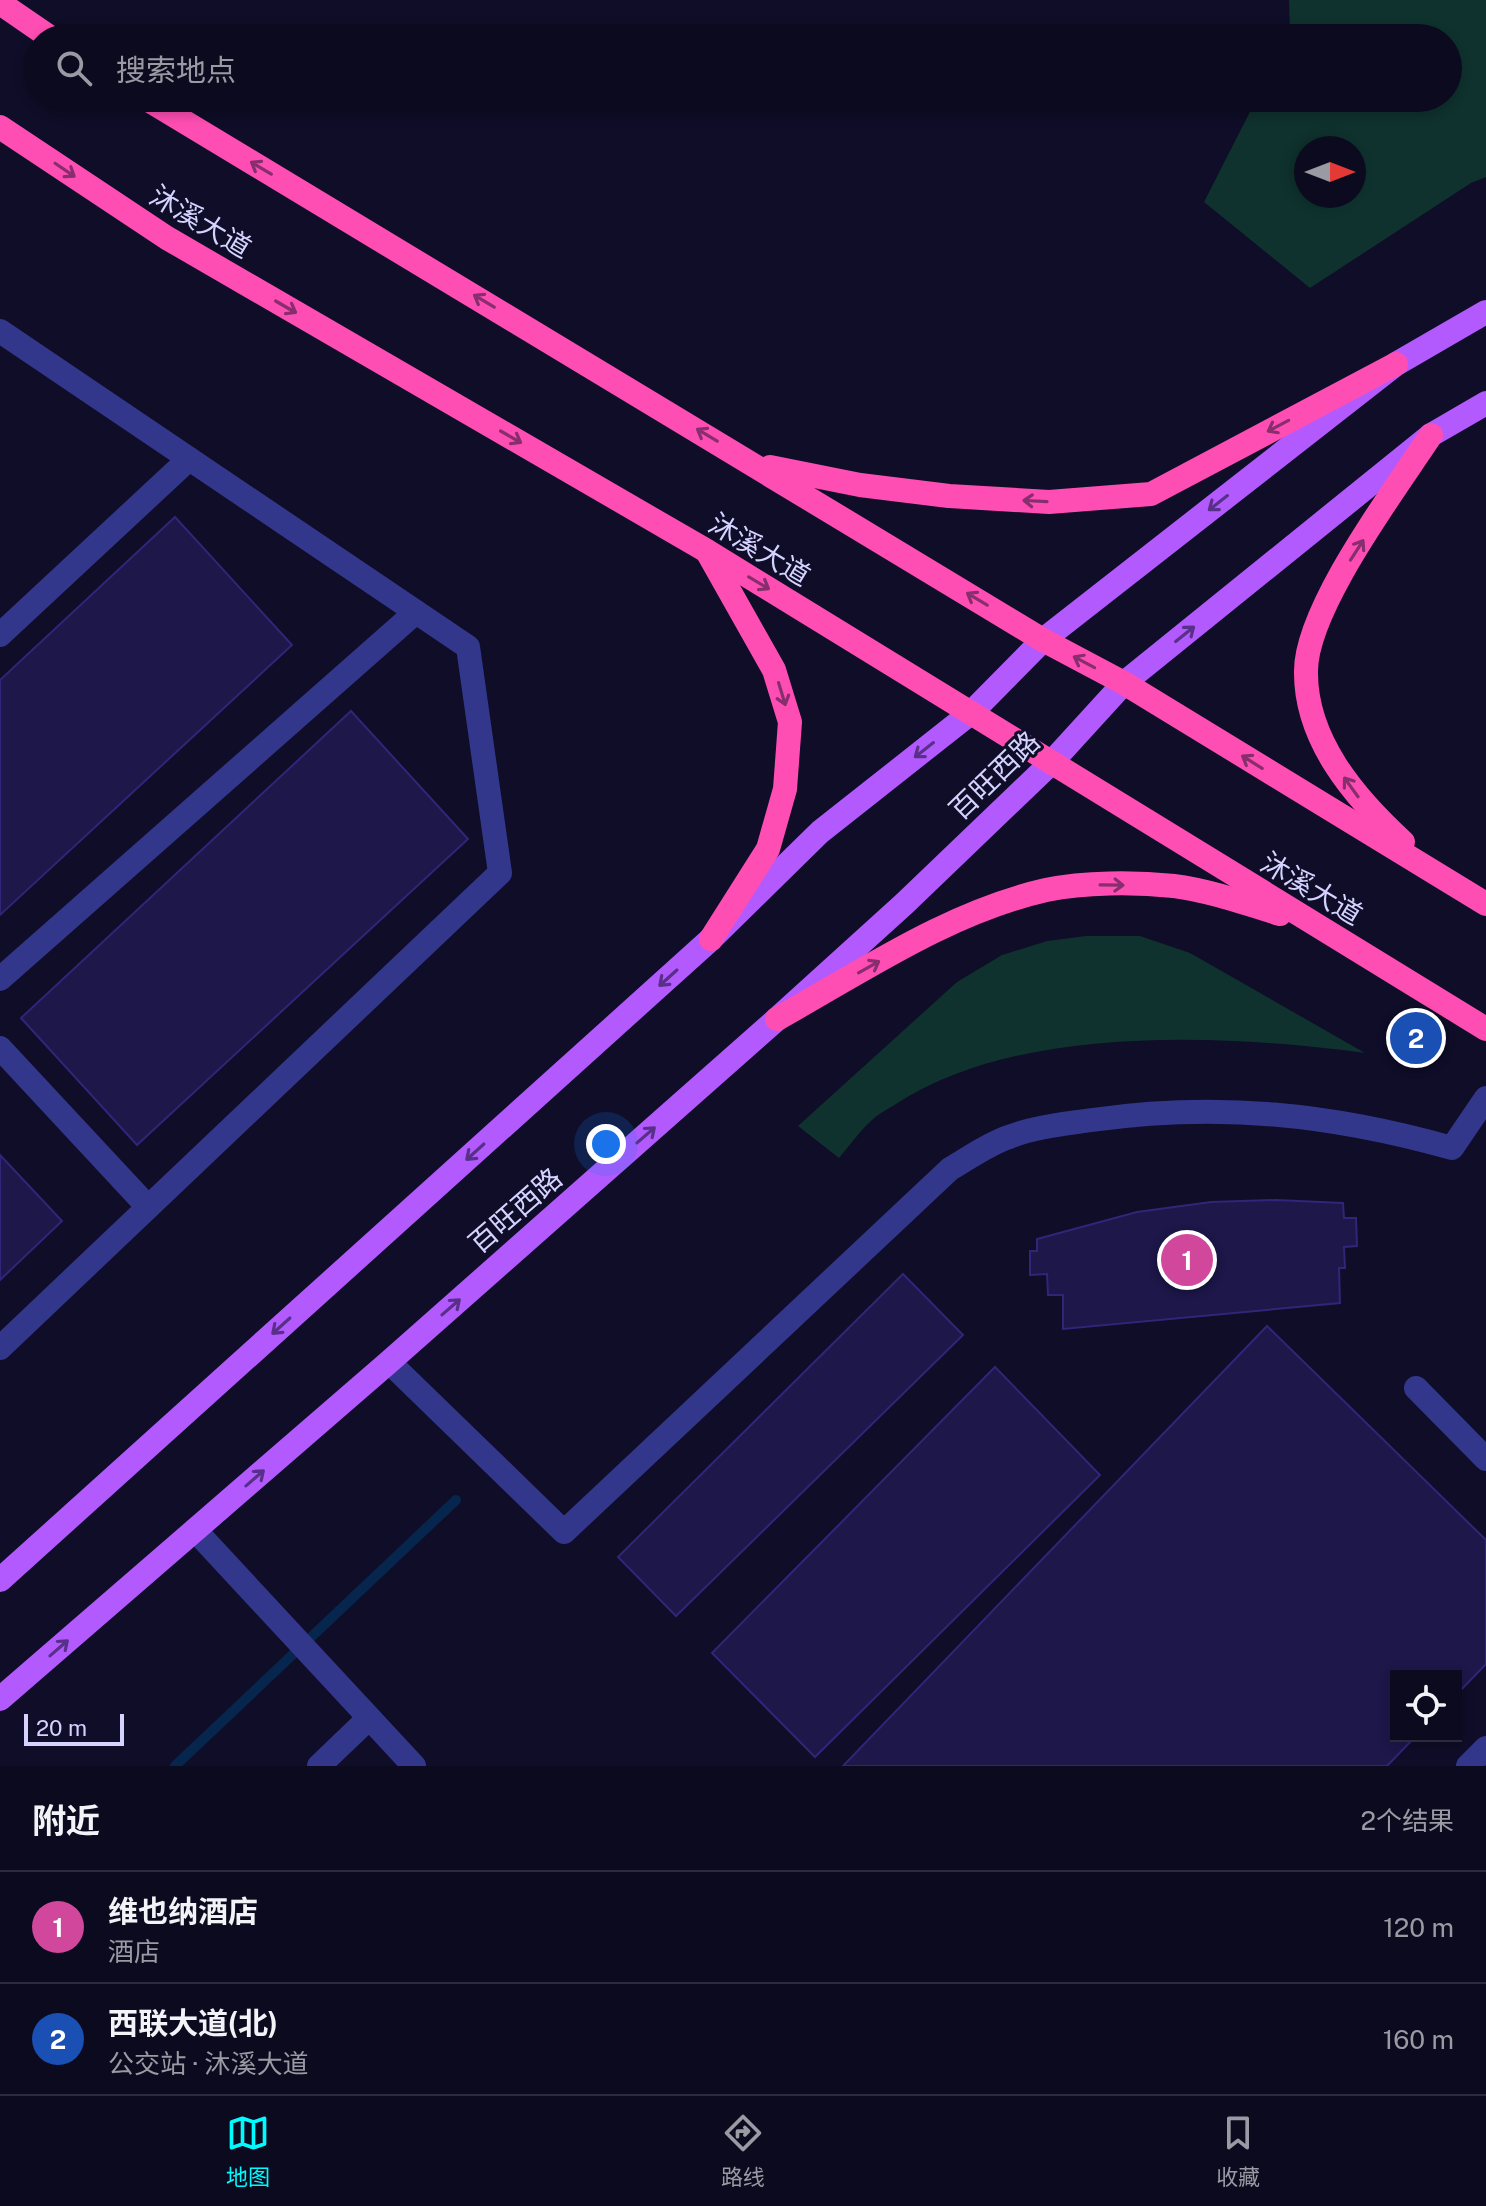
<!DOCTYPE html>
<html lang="zh">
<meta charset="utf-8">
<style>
body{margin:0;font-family:"Public Sans","Noto Sans SC",sans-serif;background:#19182b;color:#f1f3f6}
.controls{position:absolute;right:24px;bottom:24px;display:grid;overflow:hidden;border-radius:0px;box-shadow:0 4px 12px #0003}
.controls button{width:72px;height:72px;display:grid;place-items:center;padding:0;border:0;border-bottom:2px solid #2b2b3c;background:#0b0a1e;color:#f1f3f6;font:40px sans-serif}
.compass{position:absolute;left:1294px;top:136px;width:72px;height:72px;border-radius:50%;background:#0b0a1e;box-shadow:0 4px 12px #0003;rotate:90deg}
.scale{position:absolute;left:24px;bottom:20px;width:100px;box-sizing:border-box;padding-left:8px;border:4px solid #d4d3ff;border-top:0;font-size:22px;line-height:28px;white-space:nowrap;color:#d4d3ff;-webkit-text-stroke:6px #0f0d28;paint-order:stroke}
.you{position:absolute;left:606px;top:1144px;width:28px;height:28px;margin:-20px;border:6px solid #fff;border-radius:50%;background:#1a73e8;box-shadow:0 0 0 12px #1a73e833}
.badge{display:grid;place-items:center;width:52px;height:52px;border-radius:50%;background:#00fbfe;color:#fff;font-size:26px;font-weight:700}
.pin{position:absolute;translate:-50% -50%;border:4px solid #fff;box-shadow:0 2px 8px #0006}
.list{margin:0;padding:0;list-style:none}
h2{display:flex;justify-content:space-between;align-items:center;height:104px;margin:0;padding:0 32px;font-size:34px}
h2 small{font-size:26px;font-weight:400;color:#9a9aa4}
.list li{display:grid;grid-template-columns:52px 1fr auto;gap:24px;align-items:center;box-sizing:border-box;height:112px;padding:0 32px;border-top:2px solid #2b2b3c}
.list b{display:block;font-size:30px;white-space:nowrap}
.list p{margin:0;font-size:26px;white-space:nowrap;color:#9a9aa4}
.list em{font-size:26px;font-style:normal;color:#9a9aa4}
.icon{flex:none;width:44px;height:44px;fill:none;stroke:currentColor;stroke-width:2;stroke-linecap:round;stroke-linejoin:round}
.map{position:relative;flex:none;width:1486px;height:1766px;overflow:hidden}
.search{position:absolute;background:#0b0a1e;box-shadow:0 4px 12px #0003;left:24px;right:24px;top:24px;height:88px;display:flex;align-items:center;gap:20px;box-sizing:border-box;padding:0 28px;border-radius:44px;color:#9a9aa4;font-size:30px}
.sheet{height:328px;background:#0b0a1e}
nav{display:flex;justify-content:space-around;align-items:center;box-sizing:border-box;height:112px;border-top:2px solid #2b2b3c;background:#0b0a1e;font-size:22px;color:#9a9aa4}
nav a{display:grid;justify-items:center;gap:4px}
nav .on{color:#00fbfe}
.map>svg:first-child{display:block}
.green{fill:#0f322e;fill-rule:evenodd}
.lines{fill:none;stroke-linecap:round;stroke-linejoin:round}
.stream{stroke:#07264d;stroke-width:10}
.building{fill:#1d174a;stroke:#302679;stroke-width:2}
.minor{stroke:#33378b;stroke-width:24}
.major{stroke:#b35aff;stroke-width:24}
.highway{stroke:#ff4eb3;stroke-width:24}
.oneway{stroke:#872e6e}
.oneway2{stroke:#593089}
.labels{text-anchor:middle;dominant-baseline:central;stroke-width:6;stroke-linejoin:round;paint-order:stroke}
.street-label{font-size:28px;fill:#d4d3ff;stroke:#0f0d28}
</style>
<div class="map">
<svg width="1486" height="1766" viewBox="0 0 1486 1766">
<rect width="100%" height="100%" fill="#0f0d28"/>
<g class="green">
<path d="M1289 0H1486V177L1471 183 1310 288 1204 202 1257 98H1448V38H1288L1290 32ZM1306 148H1354V196H1306Z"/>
<path d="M1086 936H1140L1190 953 1365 1053C1225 1034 1018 1024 896 1104 888 1109 878 1114 871 1121 859 1132 849 1146 839 1158L798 1126 957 982 1002 955 1047 941Z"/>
</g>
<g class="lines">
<polyline class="stream" points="175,1766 456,1500"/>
</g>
<g class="building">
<polygon points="175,517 292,645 0,915 0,680"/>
<polygon points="351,711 468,839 137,1145 21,1018"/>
<polygon points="0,1155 62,1221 0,1280"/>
<polygon points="1276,1200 1343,1203 1344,1218 1356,1218 1357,1246 1344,1247 1345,1268 1339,1268 1340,1303 1063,1329 1063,1295 1048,1295 1047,1274 1030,1275 1030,1251 1037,1251 1037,1239 1137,1212 1211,1202"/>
<polygon points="903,1274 963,1335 676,1616 618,1557"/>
<polygon points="1267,1326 1486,1540 1486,1664 1456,1695 1456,1676 1396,1676 1396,1736 1416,1736 1387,1766 843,1766"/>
<polygon points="995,1367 1100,1475 815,1757 712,1653"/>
</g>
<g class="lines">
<g class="minor">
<polyline points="0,331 468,647 500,873 0,1348"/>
<polyline points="0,635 189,459"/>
<polyline points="0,979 416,612"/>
<polyline points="0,1048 148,1207"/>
<path d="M389 1362 564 1532 950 1169C969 1158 988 1144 1009 1137 1034 1127 1065 1124 1092 1120 1218 1102 1331 1114 1452 1148L1486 1098"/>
<polyline points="1416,1388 1486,1459"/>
<polyline points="195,1530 414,1766"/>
<polyline points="319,1766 368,1719"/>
<polyline points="1468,1766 1486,1748"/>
</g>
<g class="major">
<polyline points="0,1580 711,939 820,832 972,712 1043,640 1396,364 1486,312"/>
<polyline points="0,1699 389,1362 777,1019 904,904 1050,764 1124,683 1431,435 1486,403"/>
</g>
<g class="highway">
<polyline points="0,3 51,38"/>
<polyline points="145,98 1043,640 1124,683 1486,904"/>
<polyline points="0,127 167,238 707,551 1486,1029"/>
<polyline points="770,467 860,485 949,496 1049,502 1151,494 1396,364"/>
<polyline points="708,553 774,670 790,722 785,789 768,849 711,939"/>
<path d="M1403 842C1355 798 1305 740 1306 671 1306 608 1395 490 1431 435"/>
<path d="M777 1019C863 971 949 912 1046 890 1085 882 1134 882 1174 886 1207 890 1248 904 1280 914"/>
</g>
</g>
<defs><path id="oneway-shaft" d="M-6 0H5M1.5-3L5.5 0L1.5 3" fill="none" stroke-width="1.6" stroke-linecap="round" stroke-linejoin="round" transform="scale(2)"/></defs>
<g class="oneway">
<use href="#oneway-shaft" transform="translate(261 168) rotate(-149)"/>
<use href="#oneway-shaft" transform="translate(65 170) rotate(34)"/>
<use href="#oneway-shaft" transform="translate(484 301) rotate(-149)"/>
<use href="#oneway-shaft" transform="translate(286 307) rotate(30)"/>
<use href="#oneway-shaft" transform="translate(1278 426) rotate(152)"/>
<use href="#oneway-shaft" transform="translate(707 435) rotate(-149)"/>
<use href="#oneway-shaft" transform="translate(511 437) rotate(30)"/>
<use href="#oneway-shaft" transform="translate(1035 501) rotate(-177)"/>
<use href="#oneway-shaft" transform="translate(1357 550) rotate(-57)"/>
<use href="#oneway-shaft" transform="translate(759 583) rotate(31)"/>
<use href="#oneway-shaft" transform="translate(977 599) rotate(-149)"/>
<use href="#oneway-shaft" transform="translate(1084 662) rotate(-152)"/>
<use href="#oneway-shaft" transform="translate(782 694) rotate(73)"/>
<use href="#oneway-shaft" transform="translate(1252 762) rotate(-148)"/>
<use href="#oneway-shaft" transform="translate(1351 787) rotate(-126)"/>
<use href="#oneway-shaft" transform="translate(1112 885) rotate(1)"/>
<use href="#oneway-shaft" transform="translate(869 967) rotate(-29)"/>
</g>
<g class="oneway2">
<use href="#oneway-shaft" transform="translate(1218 503) rotate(142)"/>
<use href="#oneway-shaft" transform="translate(1185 634) rotate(-39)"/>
<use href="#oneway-shaft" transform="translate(924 750) rotate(142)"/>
<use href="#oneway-shaft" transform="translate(668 978) rotate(138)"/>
<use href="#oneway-shaft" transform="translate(646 1135) rotate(-41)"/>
<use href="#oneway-shaft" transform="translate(475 1152) rotate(138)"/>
<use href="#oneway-shaft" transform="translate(451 1307) rotate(-41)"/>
<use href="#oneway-shaft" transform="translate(281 1326) rotate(138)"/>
<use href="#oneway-shaft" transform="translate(255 1478) rotate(-41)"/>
<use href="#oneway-shaft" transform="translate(59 1648) rotate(-41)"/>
</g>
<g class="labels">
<g class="street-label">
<text transform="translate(201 221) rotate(31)">沐溪大道</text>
<text transform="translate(760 549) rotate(31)">沐溪大道</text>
<text transform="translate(994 775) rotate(-44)">百旺西路</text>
<text transform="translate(1312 888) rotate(31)">沐溪大道</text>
<text transform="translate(515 1210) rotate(-41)">百旺西路</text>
</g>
</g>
</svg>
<div class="controls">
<button><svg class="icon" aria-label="locate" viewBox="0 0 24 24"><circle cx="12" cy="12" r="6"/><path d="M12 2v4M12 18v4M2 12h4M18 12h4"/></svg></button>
</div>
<svg class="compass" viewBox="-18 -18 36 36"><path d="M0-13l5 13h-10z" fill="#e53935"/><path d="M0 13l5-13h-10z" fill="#9a9aa4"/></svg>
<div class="scale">20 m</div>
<div class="you"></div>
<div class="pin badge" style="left:1187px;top:1260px;background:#d1479c">1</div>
<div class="pin badge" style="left:1416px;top:1038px;background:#1a4fb4">2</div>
<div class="search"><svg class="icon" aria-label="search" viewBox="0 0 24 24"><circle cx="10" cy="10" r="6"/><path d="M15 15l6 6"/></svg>搜索地点</div>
</div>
<section class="sheet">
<h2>附近<small>2个结果</small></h2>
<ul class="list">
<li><span class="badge" style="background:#d1479c">1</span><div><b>维也纳酒店</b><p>酒店</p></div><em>120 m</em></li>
<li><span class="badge" style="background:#1a4fb4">2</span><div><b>西联大道(北)</b><p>公交站 · 沐溪大道</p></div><em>160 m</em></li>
</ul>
</section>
<nav>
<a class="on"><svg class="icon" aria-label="map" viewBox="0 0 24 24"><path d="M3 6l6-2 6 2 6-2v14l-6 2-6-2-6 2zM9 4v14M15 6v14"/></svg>地图</a>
<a><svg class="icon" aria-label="directions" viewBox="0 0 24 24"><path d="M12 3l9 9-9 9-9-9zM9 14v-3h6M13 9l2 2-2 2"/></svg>路线</a>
<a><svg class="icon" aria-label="saved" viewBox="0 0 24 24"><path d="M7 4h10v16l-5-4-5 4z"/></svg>收藏</a>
</nav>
